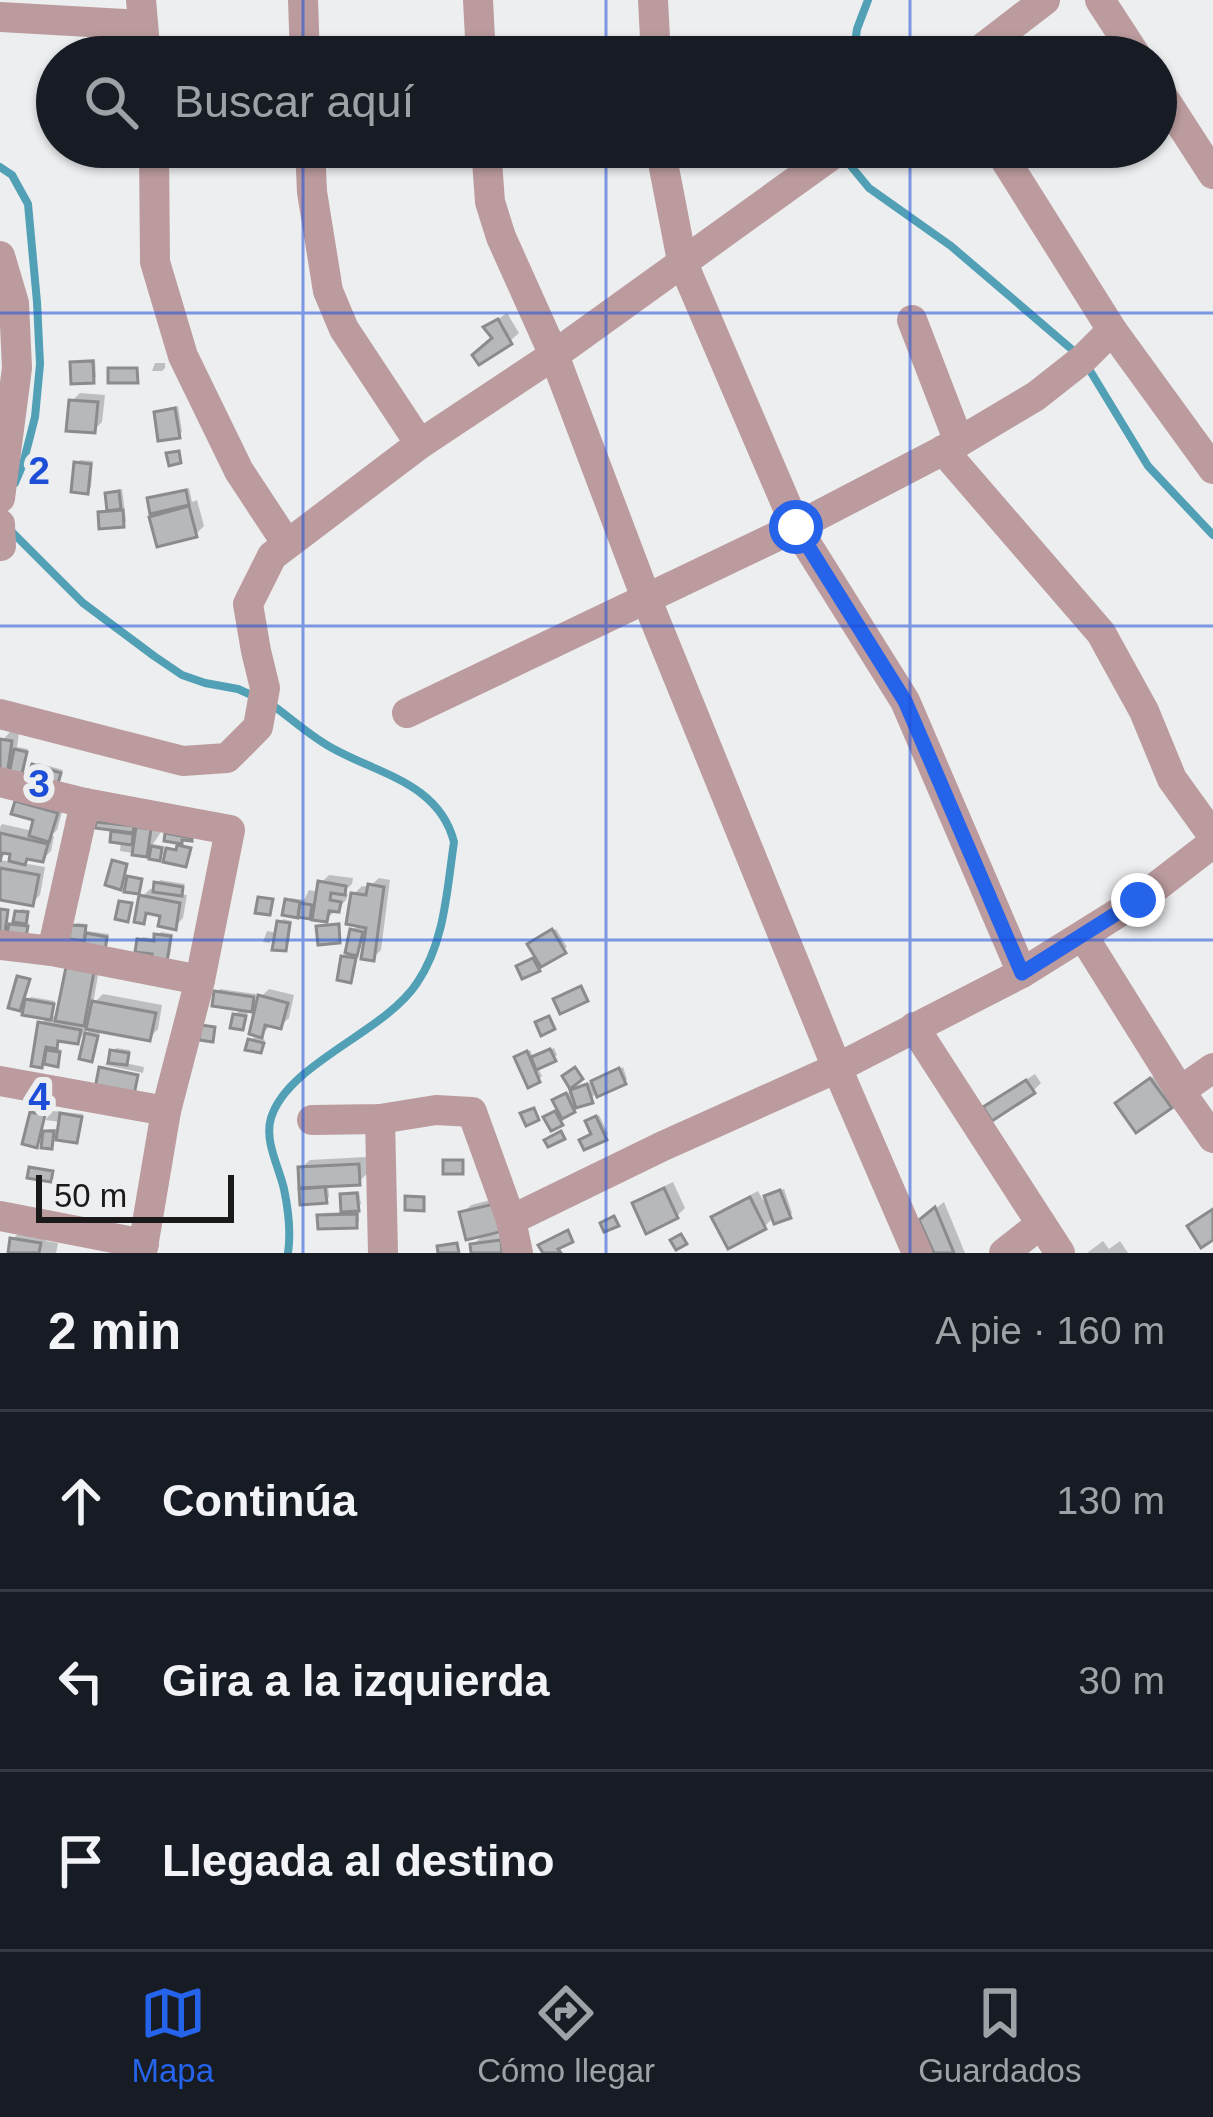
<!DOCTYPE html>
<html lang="es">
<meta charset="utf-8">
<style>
body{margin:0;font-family:Helvetica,sans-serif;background:#242831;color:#f1f3f6}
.scale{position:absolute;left:36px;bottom:30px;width:198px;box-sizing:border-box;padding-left:12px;border:6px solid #1a1a1b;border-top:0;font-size:33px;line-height:42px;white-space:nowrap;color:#1a1a1b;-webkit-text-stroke:9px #edeef0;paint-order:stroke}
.stop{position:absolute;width:36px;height:36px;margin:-27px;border:9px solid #2563eb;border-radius:50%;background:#fff}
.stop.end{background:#2563eb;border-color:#fff;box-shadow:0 3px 12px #0008}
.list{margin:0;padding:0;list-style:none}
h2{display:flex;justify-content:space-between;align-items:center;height:156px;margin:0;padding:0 48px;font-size:51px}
h2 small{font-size:39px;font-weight:400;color:#9ea1a6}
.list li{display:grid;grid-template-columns:78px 1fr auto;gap:36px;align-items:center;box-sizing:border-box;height:180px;padding:0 48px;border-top:3px solid #363941}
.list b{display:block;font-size:45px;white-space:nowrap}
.list em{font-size:39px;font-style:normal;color:#9ea1a6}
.icon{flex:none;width:66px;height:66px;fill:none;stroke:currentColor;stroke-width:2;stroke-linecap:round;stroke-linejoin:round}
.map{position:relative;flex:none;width:1213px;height:1253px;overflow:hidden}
.search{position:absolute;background:#171b24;box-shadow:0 3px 9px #0004;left:36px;right:36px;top:36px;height:132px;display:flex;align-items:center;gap:30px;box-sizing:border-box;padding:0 42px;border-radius:66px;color:#9ea1a6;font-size:45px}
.sheet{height:696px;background:#171b24}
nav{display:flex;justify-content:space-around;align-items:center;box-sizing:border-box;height:168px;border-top:3px solid #363941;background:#171b24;font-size:33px;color:#9ea1a6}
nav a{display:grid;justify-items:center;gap:6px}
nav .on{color:#2563eb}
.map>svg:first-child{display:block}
.shadow{fill:#0003}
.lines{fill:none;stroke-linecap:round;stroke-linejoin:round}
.stream{stroke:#51a0b6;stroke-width:8}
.building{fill:#b7b8ba;stroke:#8b8b8e;stroke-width:3}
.minor{stroke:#bb9b9e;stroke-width:30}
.route{stroke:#2563eb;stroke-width:15}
.grid{fill:none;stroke:#1d4ed8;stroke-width:3;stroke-opacity:0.55}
.grid-label{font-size:39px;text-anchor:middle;font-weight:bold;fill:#1d4ed8;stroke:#edeef0;stroke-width:12;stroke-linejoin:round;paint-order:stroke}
</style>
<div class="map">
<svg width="1213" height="1253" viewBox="0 0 1213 1253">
<rect width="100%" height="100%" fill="#edeef0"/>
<g class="shadow">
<polygon points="507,313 519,333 510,341 495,337 487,327"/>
<polygon points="95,359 96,377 92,380 73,363 76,360"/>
<polygon points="155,363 165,363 165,368 162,371 152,371"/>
<polygon points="80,393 105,395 102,422 94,430 72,401"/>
<polygon points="178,406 182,432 179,435 157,413 160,410"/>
<polygon points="80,460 93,461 91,487 87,490 77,463"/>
<polygon points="189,488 192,502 197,500 204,526 196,534 153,518 163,508 150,499 154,496"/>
<polygon points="122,489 126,521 123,524 101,513 110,509 108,494 111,491"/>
<polygon points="10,732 19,733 17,747 28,749 24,772 20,775 14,763 6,772 0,743"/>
<polygon points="38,763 63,770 59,780 56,783 34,766"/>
<polygon points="26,794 64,805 57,830 51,836 54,836 51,851 43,859 30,856 22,863 45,867 40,895 32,903 0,897 0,860 11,862 14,852 8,851 0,859 0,827 2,824 33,831 37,818 17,802"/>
<polygon points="102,820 161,832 153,844 164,846 163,854 159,857 120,851 121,841 113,840 115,827 99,823"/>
<polygon points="329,875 353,878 352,884 342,893 348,894 346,900 338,909 326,919 317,907 309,915 285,913 291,898 304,900 309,890 319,892 321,883"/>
<polygon points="379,878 390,880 381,950 373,958 368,933 364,933 360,949 354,955 357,956 354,976 350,979 344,957 348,953 352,931 360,924 354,894 362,886 369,887"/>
<polygon points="160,880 185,884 179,894 187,895 183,918 175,926 164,914 152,911 143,920 142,897 150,889 156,890"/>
<polygon points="21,909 29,910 28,930 25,934 11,925"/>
<polygon points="283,919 292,921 288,945 285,948 278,934 269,943 263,942 267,931 278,933"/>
<polygon points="77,923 87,924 87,931 109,934 107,944 104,947 88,938 73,936"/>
<polygon points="556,929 567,947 538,969 523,964 538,956 534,941"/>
<polygon points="161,932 173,934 170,955 166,959 140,940 143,937 157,939"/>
<polygon points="100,964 93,1004 103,994 162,1005 158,1029 149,1038 101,1029 94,1056 91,1059 82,1057 88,1030 77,1041 63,1039 54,1048 62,1050 57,1063 44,1061 41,1065 41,1024 48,1016 28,1000 31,997 55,1001 52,1016 59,1017"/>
<polygon points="220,989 256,994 254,1003 269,989 294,995 289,1018 280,1026 270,1026 258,1038 265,1040 260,1050 251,1041 258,1033 260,999 251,1009 248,1008 246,1024 242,1027 235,1015 243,1007 217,992"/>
<polygon points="116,1048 130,1050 129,1058 125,1063 144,1067 143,1073 105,1065"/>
<polygon points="554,1048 557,1055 537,1066 542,1076 539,1079 521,1055 530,1050 533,1057"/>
<polygon points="623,1067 627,1079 624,1082 594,1095 591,1100 562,1115 564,1119 561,1122 550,1114 560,1109 559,1097"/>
<polygon points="1160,1072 1178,1097 1170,1105 1127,1095"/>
<polygon points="1035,1074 1041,1083 1033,1091 995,1100"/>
<polygon points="36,1110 46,1112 40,1137 49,1129 61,1129 62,1122 45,1120 53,1111 83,1114 79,1137 76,1140 55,1137 51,1146 45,1135 36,1144 32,1114"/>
<polygon points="599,1115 608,1134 605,1137 594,1133 592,1119"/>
<polygon points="366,1157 367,1174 358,1182 328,1184 329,1197 326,1200 302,1191 308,1184 301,1168 310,1160"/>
<polygon points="673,1182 685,1208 677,1216 636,1204 644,1196"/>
<polygon points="784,1189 792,1213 789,1216 774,1217 764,1227 715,1217 723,1209 758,1191 763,1200 770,1193"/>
<polygon points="359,1191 361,1204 353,1212 359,1212 359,1221 356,1225 320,1216 324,1213 344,1212 343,1196 346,1192"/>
<polygon points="502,1197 507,1221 493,1235 508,1233 510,1253 474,1253 473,1245 486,1232 463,1213 471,1205"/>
<polygon points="944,1202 965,1253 938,1253 931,1212"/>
<polygon points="21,1231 47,1236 46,1241 58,1243 56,1253 11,1253 13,1239"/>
<polygon points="1103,1241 1109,1249 1120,1241 1128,1253 1087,1253"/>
</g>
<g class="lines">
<g class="stream">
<polyline points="853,57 857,29 868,0"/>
<polyline points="841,154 869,188 951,246 1076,353"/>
<polyline points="0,167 12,175 28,204 37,302 40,364 35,417 23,464 15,483"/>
<polyline points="1086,364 1148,466 1213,535"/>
<polyline points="12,532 83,603 154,656 182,675 205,683 238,689 258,698"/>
<path d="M271 704C292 719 310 736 332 748 378 774 439 783 454 842 447 889 445 942 417 983 384 1033 288 1063 271 1118 264 1141 279 1167 284 1189 288 1208 291 1233 288 1253"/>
</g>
</g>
<g class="building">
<polygon points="498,319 512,344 479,365 472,355 492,338 483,327"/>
<polygon points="93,361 94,383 71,384 70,362"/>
<polygon points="108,368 137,368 138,383 108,383"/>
<polygon points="69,400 98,402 95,433 66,431"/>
<polygon points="175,408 180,438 158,441 154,412"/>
<polygon points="179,451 181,463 169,466 166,453"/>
<polygon points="74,462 91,464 88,494 71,492"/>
<polygon points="186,490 189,505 150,514 147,498"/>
<polygon points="119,491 121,509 107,511 105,493"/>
<polygon points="189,506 197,537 157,547 149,517"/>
<polygon points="123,510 124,527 99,529 98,512"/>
<polygon points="0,739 12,741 7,775 0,774"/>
<polygon points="14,749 27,752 21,778 9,775"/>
<polygon points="32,764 61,773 57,787 27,777"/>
<polygon points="15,801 58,813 49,842 29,836 33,820 11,814"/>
<polygon points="96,822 134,826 133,833 95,828"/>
<polygon points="136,827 151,829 147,857 132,855"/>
<polygon points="111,831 133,834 132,845 110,842"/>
<polygon points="0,833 48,844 43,862 27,859 25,865 9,861 10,854 2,853 0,862"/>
<polygon points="165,833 192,838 192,841 182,840 182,844 164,841"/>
<polygon points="177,845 191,848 186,867 163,862 166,848 176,850"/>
<polygon points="151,846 162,848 160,861 149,859"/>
<polygon points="112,860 127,864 121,890 105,885"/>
<polygon points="0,868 39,875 33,906 0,900"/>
<polygon points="127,876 142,879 139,894 124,892"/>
<polygon points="318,881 346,886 345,895 331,893 330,900 341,902 339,912 329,911 327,922 312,920"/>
<polygon points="154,882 183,887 182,896 153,892"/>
<polygon points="368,884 384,887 374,961 361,959 366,928 346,924 351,893 366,895"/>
<polygon points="139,895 180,903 176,930 158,926 160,916 146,913 144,924 134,922"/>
<polygon points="258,897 273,899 270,915 255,913"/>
<polygon points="285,899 300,902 298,918 282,915"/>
<polygon points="119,901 132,903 128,922 115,919"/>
<polygon points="300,903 312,905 310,919 298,917"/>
<polygon points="0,909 8,910 5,933 0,933"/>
<polygon points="15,911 28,912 26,924 13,922"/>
<polygon points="277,921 290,923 286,951 272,950"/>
<polygon points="9,924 28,926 26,937 7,934"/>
<polygon points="339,924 340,943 318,945 316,926"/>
<polygon points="71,925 86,926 84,941 69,939"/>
<polygon points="350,929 363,932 357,956 345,953"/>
<polygon points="552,929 566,953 541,967 527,944"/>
<polygon points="86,933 107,937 105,951 83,947"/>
<polygon points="154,934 171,936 167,962 151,960 152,954 135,952 137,939 154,941"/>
<polygon points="341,956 356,958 351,983 337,980"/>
<polygon points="533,958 540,971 522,979 516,966"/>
<polygon points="66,967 94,972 84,1026 55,1021"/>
<polygon points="17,976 30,979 20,1011 8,1008"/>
<polygon points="581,986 588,1001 560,1014 553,999"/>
<polygon points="214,991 254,997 252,1012 212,1006"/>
<polygon points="258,995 288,1003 281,1029 265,1025 262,1038 249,1034"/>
<polygon points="25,999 54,1004 51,1020 22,1015"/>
<polygon points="92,1001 156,1013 150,1041 86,1029"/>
<polygon points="233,1014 246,1016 243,1030 230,1028"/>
<polygon points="549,1016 555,1029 541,1036 535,1022"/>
<polygon points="38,1022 81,1030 78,1044 58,1041 57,1049 46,1047 42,1068 31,1066"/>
<polygon points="201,1025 215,1027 213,1042 199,1040"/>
<polygon points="85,1033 98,1036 92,1062 79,1059"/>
<polygon points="248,1039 264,1043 261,1053 245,1050"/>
<polygon points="550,1049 556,1061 536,1070 531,1057"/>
<polygon points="46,1050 60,1052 58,1067 44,1064"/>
<polygon points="110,1050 129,1053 127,1065 108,1063"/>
<polygon points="527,1051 540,1082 528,1088 514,1057"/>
<polygon points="99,1067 138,1075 133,1100 94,1094"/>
<polygon points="575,1067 583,1079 570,1089 562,1076"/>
<polygon points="619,1068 626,1084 597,1097 591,1081"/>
<polygon points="1150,1078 1172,1108 1136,1133 1115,1103"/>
<polygon points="1026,1080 1035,1093 992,1121 983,1107"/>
<polygon points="587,1084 593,1103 576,1108 570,1090"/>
<polygon points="566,1093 575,1112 562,1119 552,1100"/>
<polygon points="534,1108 539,1120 526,1126 520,1113"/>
<polygon points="555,1111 563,1125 551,1131 543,1117"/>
<polygon points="30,1112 45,1115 37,1148 22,1144"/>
<polygon points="60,1113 82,1117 77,1143 56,1140"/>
<polygon points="596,1116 607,1140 584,1150 579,1140 591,1134 585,1121"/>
<polygon points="43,1131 54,1131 52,1149 41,1148"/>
<polygon points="561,1131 565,1139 548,1147 544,1140"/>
<rect x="443" y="1160" width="20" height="14"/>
<polygon points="359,1164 360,1185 299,1188 298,1167"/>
<polygon points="29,1167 53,1171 51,1182 27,1178"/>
<polygon points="325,1187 327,1203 300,1205 299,1189"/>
<polygon points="664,1188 678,1218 646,1234 632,1203"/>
<polygon points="780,1190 791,1218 774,1224 764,1196"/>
<polygon points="357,1193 359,1211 341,1212 340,1194"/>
<polygon points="405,1196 424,1197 424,1211 405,1210"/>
<polygon points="750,1197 766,1229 728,1249 711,1217"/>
<polygon points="494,1204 500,1232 466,1240 459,1212"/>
<polygon points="935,1207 954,1253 934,1253 919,1220"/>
<polygon points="1213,1209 1213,1240 1201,1248 1187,1226"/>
<polygon points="357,1214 357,1228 318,1229 317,1215"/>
<polygon points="614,1216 619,1226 604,1232 600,1223"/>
<polygon points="568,1230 573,1242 558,1249 561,1253 543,1253 538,1245"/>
<polygon points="681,1234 687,1244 676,1250 670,1240"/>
<polygon points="10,1238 41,1243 39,1253 8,1253"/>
<polygon points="501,1240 502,1253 471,1253 470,1244"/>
<polygon points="457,1243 459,1253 438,1253 437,1246"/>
</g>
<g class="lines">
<g class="minor">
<polyline points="141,0 146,57"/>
<polyline points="303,0 305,57"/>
<polyline points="478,0 481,57"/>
<polyline points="653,0 656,57"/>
<polyline points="1100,0 1137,57"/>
<polyline points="0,17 142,25"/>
<polyline points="971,57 1045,0"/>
<polyline points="1156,86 1213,174"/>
<polyline points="154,147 155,262 183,356 239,471 287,544"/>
<polyline points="310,147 312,192 328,291 344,329 420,444"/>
<polyline points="486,147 490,202 501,237 554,355 646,598 837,1068 917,1253"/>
<polyline points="660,147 682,261 796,527 905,701 1022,973"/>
<polyline points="997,147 1112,330 1213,469"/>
<polyline points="0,256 14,303 17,368 0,498"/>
<polyline points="912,320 959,442"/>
<polyline points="943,450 1101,633 1144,711 1172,779 1213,836"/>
<polyline points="0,524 1,546"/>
<polyline points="407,713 796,527 959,442 1036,396 1083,359 1112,330"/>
<polyline points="0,714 183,761 227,758 258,727 265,688 256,651 248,604 272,556 420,444 554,355 843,147"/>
<polyline points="0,782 85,803 230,830 200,980 166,1111 142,1253"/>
<polyline points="1083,936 1180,1091 1213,1138"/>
<polyline points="0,945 52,951 200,980"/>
<polyline points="52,951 85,803"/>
<polyline points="914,1027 1060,1253"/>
<polyline points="0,1081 166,1111"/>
<polyline points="1180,1091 1213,1068"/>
<polyline points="380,1119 383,1253"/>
<polyline points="312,1120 380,1119 436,1110 472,1112 511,1220 518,1253"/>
<polyline points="0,1216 144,1244"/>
<polyline points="511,1220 663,1146 837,1068 1022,973 1139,900 1213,843"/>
<polyline points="1004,1253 1041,1224"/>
</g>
</g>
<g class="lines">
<polyline class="route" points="796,527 905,701 1022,973 1138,900"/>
</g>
<path class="grid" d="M303 0V57M606 0V57M910 0V57M303 147V1253M606 147V1253M910 147V1253M0 313H1213M0 626H1213M0 940H1213"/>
<g class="grid-label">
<text x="39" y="484">2</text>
<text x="39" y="797">3</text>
<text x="39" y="1110">4</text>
</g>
</svg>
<div class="scale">50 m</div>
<div class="stop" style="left:796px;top:527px"></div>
<div class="stop end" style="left:1138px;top:900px"></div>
<div class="search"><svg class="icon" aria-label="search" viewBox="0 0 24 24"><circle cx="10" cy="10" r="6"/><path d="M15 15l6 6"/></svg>Buscar aquí</div>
</div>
<section class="sheet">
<h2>2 min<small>A pie · 160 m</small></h2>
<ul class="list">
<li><svg class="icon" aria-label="ahead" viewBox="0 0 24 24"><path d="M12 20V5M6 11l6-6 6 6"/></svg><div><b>Continúa</b></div><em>130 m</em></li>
<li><svg class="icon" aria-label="left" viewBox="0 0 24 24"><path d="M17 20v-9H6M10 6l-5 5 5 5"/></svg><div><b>Gira a la izquierda</b></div><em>30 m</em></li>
<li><svg class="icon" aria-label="arrive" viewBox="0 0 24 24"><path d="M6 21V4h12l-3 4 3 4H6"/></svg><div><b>Llegada al destino</b></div></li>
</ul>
</section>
<nav>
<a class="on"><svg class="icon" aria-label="map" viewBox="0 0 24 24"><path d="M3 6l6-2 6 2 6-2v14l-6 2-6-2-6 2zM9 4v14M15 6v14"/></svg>Mapa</a>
<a><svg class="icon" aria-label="directions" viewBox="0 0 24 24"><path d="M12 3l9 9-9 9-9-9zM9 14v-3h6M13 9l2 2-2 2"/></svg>Cómo llegar</a>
<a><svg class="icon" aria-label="saved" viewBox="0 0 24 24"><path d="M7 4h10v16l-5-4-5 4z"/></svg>Guardados</a>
</nav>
